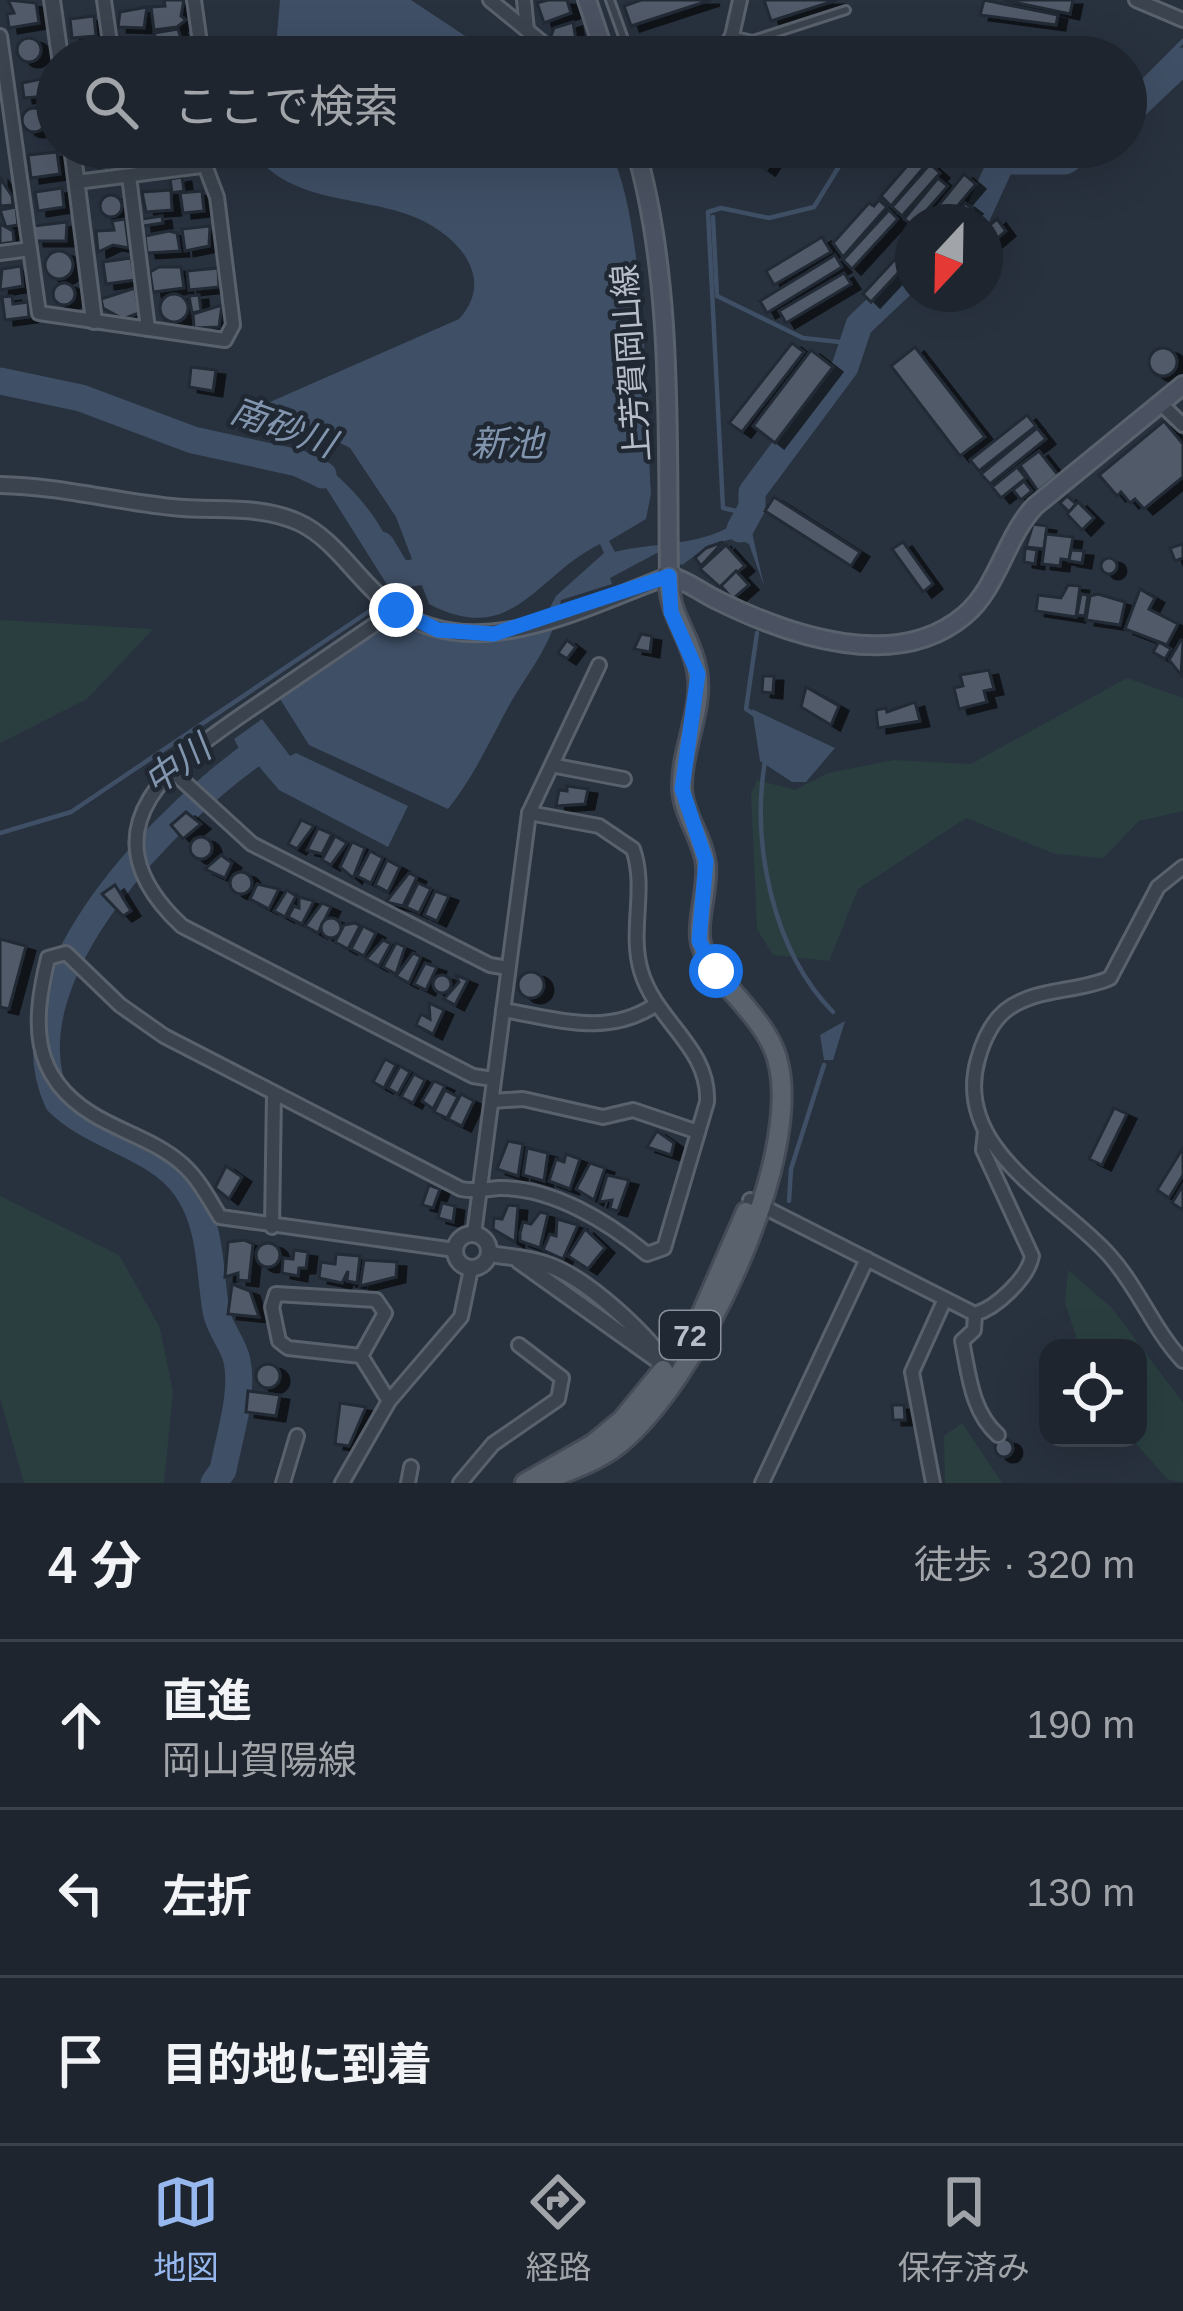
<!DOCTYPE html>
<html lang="ja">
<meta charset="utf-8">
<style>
body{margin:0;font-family:Arial,"Noto Sans JP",sans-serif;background:#2b313a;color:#f1f3f6}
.controls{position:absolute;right:36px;bottom:36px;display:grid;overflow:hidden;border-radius:24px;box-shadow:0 12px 48px #0002}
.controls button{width:108px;height:108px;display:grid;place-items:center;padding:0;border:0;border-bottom:3px solid #3c424a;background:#1e252e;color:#f1f3f6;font:60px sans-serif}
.compass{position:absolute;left:895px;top:204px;width:108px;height:108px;border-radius:50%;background:#1e252e;box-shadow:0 12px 48px #0002;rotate:202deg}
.stop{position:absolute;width:36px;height:36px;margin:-27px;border:9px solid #1a73e8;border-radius:50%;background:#fff}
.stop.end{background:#1a73e8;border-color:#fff;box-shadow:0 3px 12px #0008}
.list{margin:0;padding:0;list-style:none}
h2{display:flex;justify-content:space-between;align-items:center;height:156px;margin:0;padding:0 48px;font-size:51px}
h2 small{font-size:39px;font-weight:400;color:#a1a5aa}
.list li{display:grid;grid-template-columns:78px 1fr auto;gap:36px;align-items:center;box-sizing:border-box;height:168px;padding:0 48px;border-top:3px solid #3c424a}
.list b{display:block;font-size:45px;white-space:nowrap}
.list p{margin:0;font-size:39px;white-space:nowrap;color:#a1a5aa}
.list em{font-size:39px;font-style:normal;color:#a1a5aa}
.icon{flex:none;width:66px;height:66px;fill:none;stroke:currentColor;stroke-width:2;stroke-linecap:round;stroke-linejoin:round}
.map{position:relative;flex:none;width:1183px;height:1483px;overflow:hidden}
.search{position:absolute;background:#1e252e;box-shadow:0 12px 48px #0002;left:36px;right:36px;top:36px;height:132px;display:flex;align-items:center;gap:30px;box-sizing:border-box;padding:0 42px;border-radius:66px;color:#a1a5aa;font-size:45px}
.sheet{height:660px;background:#1e252e}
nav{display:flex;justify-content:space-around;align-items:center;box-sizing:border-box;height:168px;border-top:3px solid #3c424a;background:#1e252e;font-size:33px;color:#a1a5aa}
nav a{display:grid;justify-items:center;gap:6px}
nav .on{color:#96b8ef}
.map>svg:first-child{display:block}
.green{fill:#2a3e40}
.water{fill:#3f4f65}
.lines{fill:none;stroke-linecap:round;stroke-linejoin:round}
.stream{stroke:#3f4f65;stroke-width:4.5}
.river{stroke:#3f4f65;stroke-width:27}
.building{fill:#515a69;stroke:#222a35;stroke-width:3;filter:url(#shadow)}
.service-casing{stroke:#59616c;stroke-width:12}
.minor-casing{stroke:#59616c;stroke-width:18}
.tertiary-casing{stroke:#59616c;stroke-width:20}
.secondary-casing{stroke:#59616c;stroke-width:22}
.primary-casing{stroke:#454c57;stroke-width:24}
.service{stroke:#3b434e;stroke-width:6}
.minor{stroke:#3b434e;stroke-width:12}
.tertiary{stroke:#3b434e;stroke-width:14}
.secondary{stroke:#4a5261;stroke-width:16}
.primary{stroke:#5a626e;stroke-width:18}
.route{stroke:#1a73e8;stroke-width:15}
.labels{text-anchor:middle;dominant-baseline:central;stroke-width:9;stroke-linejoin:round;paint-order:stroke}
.shield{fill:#202833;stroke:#8a919c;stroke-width:3}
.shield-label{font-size:30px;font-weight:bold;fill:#b8bec9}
.street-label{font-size:33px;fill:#b8bec9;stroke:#202833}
.water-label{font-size:36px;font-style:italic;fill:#8295ae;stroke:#202833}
</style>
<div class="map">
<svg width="1183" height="1483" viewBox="0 0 1183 1483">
<defs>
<filter id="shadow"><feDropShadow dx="9" dy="5" stdDeviation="0" flood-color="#0009"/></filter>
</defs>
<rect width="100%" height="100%" fill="#28313e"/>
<g class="green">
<polygon points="0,620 153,629 87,699 0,743"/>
<polygon points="1127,678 1183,698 1183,811 1139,821 1103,858 1055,854 966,818 858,889 829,961 773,955 757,929 751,794 757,780 795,790 828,773 894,760 971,764"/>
<polygon points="0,1196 119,1255 160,1328 173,1392 164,1483 24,1483 0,1398"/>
<polygon points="1068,1270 1112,1308 1183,1403 1183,1482 1168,1480 1131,1438 1138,1438 1138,1348 1080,1348 1065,1303"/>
<polygon points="962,1423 1002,1483 945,1483 944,1436"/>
</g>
<g class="water">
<polygon points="280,0 411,0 497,57 275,57"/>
<path d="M250 147H608C646 214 646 411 651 494L646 519 609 541 615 552C655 541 724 548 748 508L747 494 759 516 752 532 764 586 749 544 736 538 709 545 682 565 657 553 610 578 612 584 561 600C554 641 532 667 511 702 490 740 475 775 448 809L309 745 280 699 384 625C407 624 420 634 441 639 474 646 507 641 538 631L556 596 604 553 600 544C535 576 513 648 429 604L396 517 350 448 273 409 270 402 459 319C495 280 461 238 419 219 363 194 286 206 250 147Z"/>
<path d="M296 449C343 468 405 540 401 595L386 583 323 483 289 473Z"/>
<polygon points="752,709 835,748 806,782 792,782 760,761"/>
<polygon points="262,719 290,756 296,753 408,806 388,847 279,790 256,763 247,764 234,739"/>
<polygon points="845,1021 833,1060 824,1060 820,1035"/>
</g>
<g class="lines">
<g class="stream">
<polyline points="1126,98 1183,41"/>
<polyline points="913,147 974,147"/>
<polyline points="981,147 1012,147"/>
<polyline points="713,217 717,296 803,338 849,343"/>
<polyline points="749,514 723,508 708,212 721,208 769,218 814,207 851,147"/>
<polyline points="756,716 746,709 757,633"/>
<path d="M765 761C751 845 773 951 833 1012"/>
<polyline points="0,833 71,812 374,608"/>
<polyline points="789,1201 791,1169 824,1065"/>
</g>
<g class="river">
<polyline points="1126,115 1183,61"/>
<polyline points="974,222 1002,161 1065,161 1086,147"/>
<polyline points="0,381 81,398 193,440 298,463 323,475"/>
<polyline points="740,529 752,507 752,492 845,367 859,325 913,274"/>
<polyline points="381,545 399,575 450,567"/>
<path d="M214 1483 223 1470C229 1438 244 1393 237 1361 234 1344 219 1329 216 1311 209 1269 212 1225 186 1188 157 1146 94 1138 58 1102 0 977 173 808 263 747L271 757"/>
</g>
</g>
<g class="building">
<polygon points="8,0 36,3 39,23 9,28 7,14 14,13"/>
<polygon points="164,0 184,0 181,16 186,20 177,27 154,30 151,7 165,6"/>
<polygon points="548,0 567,0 571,13 544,23 537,3"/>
<polygon points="641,0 711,0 631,26 624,6"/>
<polygon points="764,0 837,0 771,21"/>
<polygon points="984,0 1058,15 1056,25 980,15"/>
<polygon points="1003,0 1073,0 1070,14"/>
<polygon points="147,7 144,28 118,27 120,12"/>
<polygon points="94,16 96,36 72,38 70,19"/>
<polygon points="573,22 576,40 583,57 574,57 571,48 562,51 551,36 554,28"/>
<polygon points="178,29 187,57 162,57 154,33"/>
<circle cx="29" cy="50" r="12"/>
<polygon points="863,39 869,57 807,57"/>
<circle cx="141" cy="50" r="10"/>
<polygon points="46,78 48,96 24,98 22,83"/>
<circle cx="34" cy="120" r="12"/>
<circle cx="133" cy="156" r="12"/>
<circle cx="106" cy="158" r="12"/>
<polygon points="158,147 185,147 186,158 160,161"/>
<polygon points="735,147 782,147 766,170"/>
<polygon points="57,152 60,174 31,178 28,155"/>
<polygon points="913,159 925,166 891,206 881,196"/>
<polygon points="930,164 940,173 902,216 892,207"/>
<polygon points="964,174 976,184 944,222 925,222"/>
<polygon points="182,177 184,191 172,193 170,179"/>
<polygon points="0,178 12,196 13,205 0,206"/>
<polygon points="938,178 948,186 913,226 904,219"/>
<polygon points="62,188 64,207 38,211 35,192"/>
<polygon points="171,190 172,210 146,212 142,192"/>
<polygon points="202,191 204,211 183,213 180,193"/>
<circle cx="111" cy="206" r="11"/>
<polygon points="879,200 887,207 843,257 833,243 869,203 874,206"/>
<polygon points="965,203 973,209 956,222 952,219"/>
<polygon points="16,207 18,225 6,227 0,210"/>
<polygon points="889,210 898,219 852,269 843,260"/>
<polygon points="162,216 163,223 143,226 142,219"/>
<polygon points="125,219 129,248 113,245 98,252 96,231 114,230 112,221"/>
<polygon points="997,219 1006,231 985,249 985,229"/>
<polygon points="67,222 66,241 35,241 33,226"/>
<polygon points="0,224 13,231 14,242 0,244"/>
<polygon points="210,226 209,246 185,251 182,229"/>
<polygon points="169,231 177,233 180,251 147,253 145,236"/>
<polygon points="822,237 831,252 774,285 766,271"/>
<polygon points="913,240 913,257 871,302 863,294"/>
<circle cx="59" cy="265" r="14"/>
<polygon points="835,255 842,267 767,313 760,301"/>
<polygon points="131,258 135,280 106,284 103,262"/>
<polygon points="21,266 23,286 0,290 2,269"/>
<polygon points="159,267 181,267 184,288 153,292 150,272"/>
<polygon points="218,268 219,287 189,290 187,271"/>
<polygon points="844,273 851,284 786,323 779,311"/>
<circle cx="64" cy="294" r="11"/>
<polygon points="135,288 139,313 123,319 103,308 101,299"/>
<circle cx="174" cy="308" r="14"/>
<polygon points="199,295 201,311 192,313 189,296"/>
<polygon points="12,296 13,304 28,302 29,317 5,320 2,297"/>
<polygon points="222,305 219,327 194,328 193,314"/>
<polygon points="792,343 804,352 742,432 729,423"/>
<polygon points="915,347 985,437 960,456 891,366"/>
<circle cx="1163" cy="362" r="14"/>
<polygon points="811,350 833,367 775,443 753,426"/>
<polygon points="191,367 216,370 213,391 189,387"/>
<polygon points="1027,415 1036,426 979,471 970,460"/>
<polygon points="1164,421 1183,444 1183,477 1144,509 1135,499 1130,503 1121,492 1117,496 1099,475"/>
<polygon points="1037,428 1046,439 990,484 981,474"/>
<polygon points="1039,451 1058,475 1038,491 1020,465"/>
<polygon points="1017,467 1026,478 1001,498 992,487"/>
<polygon points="1024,481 1032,491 1021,500 1013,490"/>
<polygon points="1067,496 1076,504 1069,512 1060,503"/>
<polygon points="774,497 860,552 851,566 765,511"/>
<polygon points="1078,502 1094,518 1082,530 1067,514"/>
<polygon points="1033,524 1047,526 1044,549 1026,547"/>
<polygon points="1046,534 1073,537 1069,560 1061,559 1060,566 1042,564"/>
<polygon points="723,542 701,566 695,558 706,548"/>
<polygon points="903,542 933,584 923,592 892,549"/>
<polygon points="1183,544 1183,558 1175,561 1170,548"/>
<polygon points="726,545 745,566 720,587 700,569"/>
<polygon points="1025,548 1037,550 1035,564 1024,562"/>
<polygon points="1071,550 1084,551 1082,563 1069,561"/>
<circle cx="1109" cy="566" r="8"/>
<polygon points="736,571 749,585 733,599 721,586"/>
<polygon points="1068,585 1080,586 1076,617 1036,611 1038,595 1061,598"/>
<polygon points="1140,589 1155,598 1149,609 1178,624 1167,645 1125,629"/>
<polygon points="1081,594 1088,595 1085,616 1077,615"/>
<polygon points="1098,594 1125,602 1120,625 1086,620 1090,596"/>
<polygon points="641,634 652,636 650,652 634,649"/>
<polygon points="567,640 576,647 567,659 558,653"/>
<polygon points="1181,640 1183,641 1181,675 1169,660"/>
<polygon points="1159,642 1171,649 1165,659 1153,652"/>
<polygon points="989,670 994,689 984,691 987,702 959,709 954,688 963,686 960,675"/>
<polygon points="763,676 774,676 773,693 762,692"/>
<polygon points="806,687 839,706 831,725 801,707"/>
<polygon points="915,702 920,721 878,728 876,710 886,708 887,712"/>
<polygon points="567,786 588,789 585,804 556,806 559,790 567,791"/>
<polygon points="186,812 201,824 183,839 171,825"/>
<polygon points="301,820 314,826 297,849 288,844"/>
<polygon points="318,828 332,834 322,854 307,850"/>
<polygon points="335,836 347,843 331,865 322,860"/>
<circle cx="201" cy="848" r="11"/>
<polygon points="352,842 365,848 353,878 340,867"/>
<polygon points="370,851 383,858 371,883 357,876"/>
<polygon points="221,855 232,863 225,878 205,869"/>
<polygon points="387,860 400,867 388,892 375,885"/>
<circle cx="241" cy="883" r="11"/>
<polygon points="409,873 417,877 403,906 386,902"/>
<polygon points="418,883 431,889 419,913 406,907"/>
<polygon points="257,884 279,889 269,909 250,899"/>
<polygon points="115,885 131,911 123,916 102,894"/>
<polygon points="287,890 296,896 285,917 274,911"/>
<polygon points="435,891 449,896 437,921 424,915"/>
<polygon points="299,897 314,901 302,924 288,917 294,906 299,908"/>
<polygon points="322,903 331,907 318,933 305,926"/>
<circle cx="331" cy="928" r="10"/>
<polygon points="355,923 360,926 348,949 335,942 344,925"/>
<polygon points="363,926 376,933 364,956 351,949"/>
<polygon points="0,939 26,946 9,1009 0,1007"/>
<polygon points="383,940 391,944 379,966 366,959"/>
<polygon points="396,943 405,947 396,974 383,967"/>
<polygon points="413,953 421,957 409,983 396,976"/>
<polygon points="425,963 437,967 426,990 414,984"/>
<circle cx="531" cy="985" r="13"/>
<circle cx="442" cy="984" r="9"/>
<polygon points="456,975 468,980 455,1005 444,999 459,982"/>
<polygon points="429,1003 444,1010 433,1034 416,1025 421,1014 430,1019"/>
<polygon points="385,1059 396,1065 384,1088 373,1082"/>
<polygon points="400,1066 410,1072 398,1094 388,1088"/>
<polygon points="414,1074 425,1080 413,1103 401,1097"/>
<polygon points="434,1081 445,1086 433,1109 422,1101"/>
<polygon points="445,1090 458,1097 447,1118 434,1112"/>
<polygon points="461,1094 474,1101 462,1126 448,1119"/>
<polygon points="1114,1108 1127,1114 1102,1165 1089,1159"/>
<polygon points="657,1131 674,1143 671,1155 647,1147"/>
<polygon points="508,1141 523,1144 518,1176 497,1169"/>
<polygon points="527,1148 548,1153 544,1181 523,1175"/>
<polygon points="1183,1148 1183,1175 1169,1198 1157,1190"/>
<polygon points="566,1154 580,1159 570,1189 549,1181 556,1159 564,1162"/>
<polygon points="590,1163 605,1168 594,1200 576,1189"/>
<polygon points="226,1166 242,1177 229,1199 215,1188"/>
<polygon points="607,1175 629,1180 618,1211 610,1209 612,1200 599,1202"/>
<polygon points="429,1185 440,1189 433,1208 422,1205"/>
<polygon points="1183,1185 1183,1210 1172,1203"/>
<polygon points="442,1203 455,1206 453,1222 438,1218"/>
<polygon points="508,1205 518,1206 515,1242 493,1229 494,1218 502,1219"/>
<polygon points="540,1212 548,1214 540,1248 520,1241 520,1233 523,1222 531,1224"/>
<polygon points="557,1219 578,1225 563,1259 543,1250 550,1234 556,1236"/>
<polygon points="585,1229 605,1248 588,1269 568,1256"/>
<polygon points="244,1240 253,1244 249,1281 238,1280 238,1273 225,1277 228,1242"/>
<circle cx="268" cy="1255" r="12"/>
<polygon points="294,1250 308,1252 306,1268 299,1268 298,1276 282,1273 283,1258 293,1259"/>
<polygon points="336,1254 360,1256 357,1283 347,1281 348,1271 342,1283 319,1278 321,1262 335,1264"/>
<polygon points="364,1260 397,1262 396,1277 360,1286"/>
<polygon points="232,1284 250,1291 259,1317 228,1314"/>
<circle cx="268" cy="1376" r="12"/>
<polygon points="248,1391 280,1395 276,1416 246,1412"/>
<polygon points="340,1403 366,1407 349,1446 335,1444"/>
<polygon points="892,1405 904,1405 905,1420 893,1420"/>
<circle cx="1004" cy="1448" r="9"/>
</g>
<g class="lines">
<defs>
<g id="service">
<polyline points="610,0 629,53"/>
<polyline points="735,36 753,40 846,10"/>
<polyline points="735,38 761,57"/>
</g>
<g id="minor">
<polyline points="104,0 112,57"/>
<polyline points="194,0 202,57"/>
<polyline points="490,0 560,57"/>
<polyline points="524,0 527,30"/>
<polyline points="1136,0 1183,20"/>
<polyline points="0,36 39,313 225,340 233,325 217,197 198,147"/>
<polyline points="718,57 732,36 740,0"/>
<polyline points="129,176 148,329"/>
<polyline points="77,182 201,166"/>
<polyline points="0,253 30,249"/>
<polyline points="1160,403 1183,425"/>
<path d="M396 610C352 640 308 670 264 700 181 756 74 825 182 926L473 1076 493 1079"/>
<polyline points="556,766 624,779"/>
<polyline points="169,768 252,844 490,965 508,968"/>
<path d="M1183 867 1158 887 1110 978C1077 993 1035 987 1005 1011 991 1023 983 1041 978 1059 952 1150 1059 1199 1109 1255 1138 1287 1153 1329 1183 1361"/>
<path d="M503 1010C557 1019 607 1037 655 1005"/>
<polyline points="492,1101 523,1099 603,1117 633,1110 698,1132"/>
<path d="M750 1200 975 1314C996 1308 1028 1278 1032 1256L983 1150 985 1131"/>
<polyline points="272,1227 274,1093"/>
<polyline points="474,1234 529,813 599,665"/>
<path d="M455 1250 220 1217C209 1199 198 1178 182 1164 156 1141 121 1132 92 1114 29 1075 33 1021 48 958L66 953 120 1005 164 1036 461 1189C476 1192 484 1189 499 1188 552 1187 608 1222 647 1254L664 1248 707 1102C710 1048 656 1022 641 971 629 930 647 889 633 849L599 826 529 813"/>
<path d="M975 1314 974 1330 962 1341C969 1374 971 1411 998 1435"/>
<polyline points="361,1356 385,1313 376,1300 276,1294 272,1307 279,1341 288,1348 361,1356 389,1401"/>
<polyline points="283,1483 297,1436"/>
<polyline points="342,1483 389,1401 461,1317 471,1269"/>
<polyline points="408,1483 411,1467"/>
<polyline points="460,1483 493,1444 558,1399 562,1378 519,1345"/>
<polyline points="762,1483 867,1259"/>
<polyline points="933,1483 912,1372 945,1299"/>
</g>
<g id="tertiary">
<polyline points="52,0 60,57"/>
<polyline points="72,147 94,321"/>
<path d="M0 485C58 486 114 501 172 507 214 512 258 504 298 522 336 539 359 583 392 607 475 669 586 606 669 576"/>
<circle cx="472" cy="1251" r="17"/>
<path d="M490 1254C508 1257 528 1258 545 1264 585 1276 644 1332 667 1365"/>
<polyline points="519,1261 662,1363"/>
</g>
<g id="secondary">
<polyline points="587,0 606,57"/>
<path d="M635 147C674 278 667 440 669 576 689 581 701 593 719 601 790 636 897 673 965 615 998 587 1005 538 1035 506L1183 385"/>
</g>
<g id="primary">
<polyline points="697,1324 746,1212"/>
<polyline points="525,1483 593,1444 622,1420 663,1370"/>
<path d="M539 1483C564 1472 592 1464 614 1448 695 1389 806 1158 777 1058 764 1012 703 974 700 938 698 914 708 890 706 865 703 838 683 815 682 788 681 749 704 709 697 671 691 635 667 615 669 576"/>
</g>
</defs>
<use href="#service" class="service-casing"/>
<use href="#minor" class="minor-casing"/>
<use href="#tertiary" class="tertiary-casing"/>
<use href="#secondary" class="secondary-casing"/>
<use href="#primary" class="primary-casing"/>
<use href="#service" class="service"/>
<use href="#minor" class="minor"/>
<use href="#tertiary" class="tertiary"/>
<use href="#secondary" class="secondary"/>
<use href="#primary" class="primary"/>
</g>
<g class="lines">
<polyline class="route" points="396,610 438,630 494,634 669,576 671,612 698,674 682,789 706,861 699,941 716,971"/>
</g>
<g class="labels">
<rect class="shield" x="660" y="1311" width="60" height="48" rx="9"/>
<g class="shield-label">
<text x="690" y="1335">72</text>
</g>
<g class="street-label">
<text transform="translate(631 363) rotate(-94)">上芳賀岡山線</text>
</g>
<g class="water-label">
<text transform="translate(283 427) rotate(20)">南砂川</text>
<text x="507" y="443">新池</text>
<text transform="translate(177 765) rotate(-36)">中川</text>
</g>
</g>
</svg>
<div class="controls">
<button><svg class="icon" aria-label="locate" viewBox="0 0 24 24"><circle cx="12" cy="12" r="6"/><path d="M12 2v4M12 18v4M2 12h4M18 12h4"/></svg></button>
</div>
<svg class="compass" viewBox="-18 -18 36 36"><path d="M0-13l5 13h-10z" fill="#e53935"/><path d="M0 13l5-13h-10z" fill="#a1a5aa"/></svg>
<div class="stop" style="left:716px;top:971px"></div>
<div class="stop end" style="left:396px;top:610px"></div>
<div class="search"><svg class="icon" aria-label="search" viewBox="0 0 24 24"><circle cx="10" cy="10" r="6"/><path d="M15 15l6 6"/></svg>ここで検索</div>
</div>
<section class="sheet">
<h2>4 分<small>徒歩 · 320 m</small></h2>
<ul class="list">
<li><svg class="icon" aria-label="ahead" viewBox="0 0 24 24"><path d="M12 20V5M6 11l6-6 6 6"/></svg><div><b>直進</b><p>岡山賀陽線</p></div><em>190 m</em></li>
<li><svg class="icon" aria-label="left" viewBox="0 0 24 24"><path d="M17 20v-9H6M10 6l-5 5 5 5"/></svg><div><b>左折</b></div><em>130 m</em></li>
<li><svg class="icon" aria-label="arrive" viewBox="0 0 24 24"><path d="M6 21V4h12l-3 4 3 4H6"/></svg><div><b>目的地に到着</b></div></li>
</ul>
</section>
<nav>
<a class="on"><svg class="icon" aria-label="map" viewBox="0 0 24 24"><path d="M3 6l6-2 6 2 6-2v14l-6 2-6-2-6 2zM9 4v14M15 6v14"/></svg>地図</a>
<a><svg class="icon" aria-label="directions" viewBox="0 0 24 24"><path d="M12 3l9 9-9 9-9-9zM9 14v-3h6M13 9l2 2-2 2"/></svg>経路</a>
<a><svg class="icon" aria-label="saved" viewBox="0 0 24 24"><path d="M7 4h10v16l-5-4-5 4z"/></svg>保存済み</a>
</nav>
